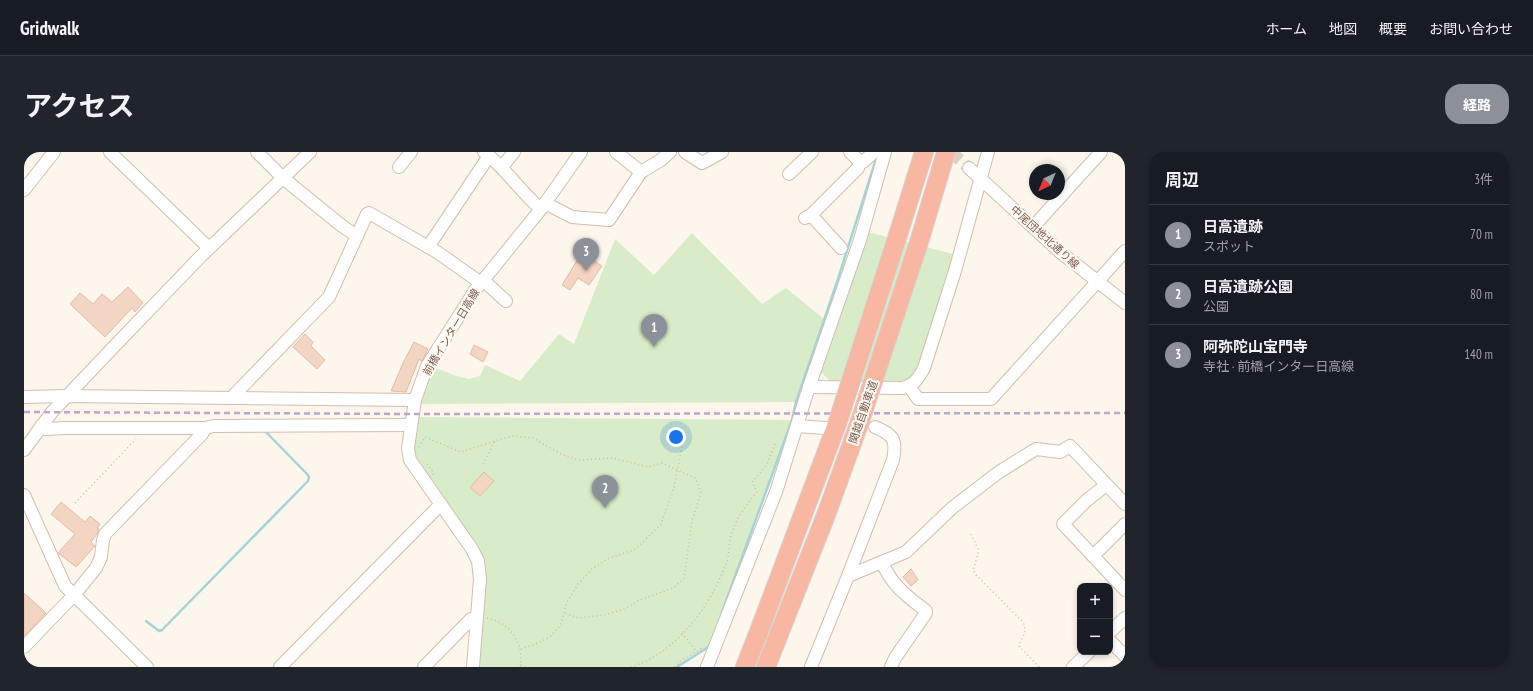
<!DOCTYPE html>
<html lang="ja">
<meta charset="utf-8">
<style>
body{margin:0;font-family:"PT Sans Narrow","Noto Sans JP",sans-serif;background:#20242c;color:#f1f3f6}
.controls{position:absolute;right:12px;bottom:12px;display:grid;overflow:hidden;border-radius:8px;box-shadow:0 2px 6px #0003}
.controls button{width:36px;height:36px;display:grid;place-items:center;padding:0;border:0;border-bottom:1px solid #363941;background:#171b24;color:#f1f3f6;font:20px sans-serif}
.compass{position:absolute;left:1005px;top:12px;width:36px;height:36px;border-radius:50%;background:#171b24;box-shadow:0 2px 6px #0003;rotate:223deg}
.you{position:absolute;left:652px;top:285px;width:14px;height:14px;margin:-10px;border:3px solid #fff;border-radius:50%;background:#1a73e8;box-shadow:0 0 0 6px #1a73e833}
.badge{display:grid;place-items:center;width:26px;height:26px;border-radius:50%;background:#8c9099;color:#fff;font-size:13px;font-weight:700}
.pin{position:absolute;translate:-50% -33px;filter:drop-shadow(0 1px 2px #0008)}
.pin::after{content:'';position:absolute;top:21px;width:14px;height:12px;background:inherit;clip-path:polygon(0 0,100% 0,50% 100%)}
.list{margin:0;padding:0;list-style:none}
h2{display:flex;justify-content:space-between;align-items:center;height:52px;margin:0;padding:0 16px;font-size:17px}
h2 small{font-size:13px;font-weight:400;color:#9ea1a6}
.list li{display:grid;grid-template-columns:26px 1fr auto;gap:12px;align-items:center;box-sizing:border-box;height:60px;padding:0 16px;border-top:1px solid #363941}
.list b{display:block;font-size:15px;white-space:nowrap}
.list p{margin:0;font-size:13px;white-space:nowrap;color:#9ea1a6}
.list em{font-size:13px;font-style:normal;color:#9ea1a6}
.map{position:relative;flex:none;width:1101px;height:515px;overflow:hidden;border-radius:16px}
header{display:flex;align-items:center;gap:24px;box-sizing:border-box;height:56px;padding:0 20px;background:#171b24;border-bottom:1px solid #363941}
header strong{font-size:19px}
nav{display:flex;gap:22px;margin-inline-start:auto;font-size:14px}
.intro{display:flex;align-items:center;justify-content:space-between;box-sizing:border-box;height:96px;padding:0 24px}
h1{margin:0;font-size:28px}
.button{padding:10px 18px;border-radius:16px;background:#8c9099;color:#fff;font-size:14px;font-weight:700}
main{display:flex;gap:24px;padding:0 24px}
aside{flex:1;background:#171b24;border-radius:16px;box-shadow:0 2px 6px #0003}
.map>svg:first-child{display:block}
.green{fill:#d8ecc9}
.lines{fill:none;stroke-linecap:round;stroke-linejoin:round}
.stream{stroke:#a5d3da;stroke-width:2.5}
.building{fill:#f3d5c3;stroke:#e6bba3}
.minor-tunnel{stroke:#dcd0c4;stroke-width:12;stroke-dasharray:12 6;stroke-linecap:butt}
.minor-casing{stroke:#d1beb0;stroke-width:14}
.highway-casing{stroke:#dad1cd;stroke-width:20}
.path{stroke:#d9b8a5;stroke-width:1.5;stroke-dasharray:1 3;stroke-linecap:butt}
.minor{stroke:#fff;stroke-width:12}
.highway{stroke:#f7b7a3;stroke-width:18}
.rail{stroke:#b9a8c9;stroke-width:2.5;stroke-dasharray:6 4;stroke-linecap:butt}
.highway-bridge-casing{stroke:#dad1cd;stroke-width:20;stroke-linecap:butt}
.highway-bridge{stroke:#f7b7a3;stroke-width:18}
.labels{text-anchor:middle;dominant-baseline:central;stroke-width:4;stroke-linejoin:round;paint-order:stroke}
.street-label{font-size:11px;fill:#7a5c4d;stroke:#fffaf3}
</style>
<header>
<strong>Gridwalk</strong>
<nav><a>ホーム</a><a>地図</a><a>概要</a><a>お問い合わせ</a></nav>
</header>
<div class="intro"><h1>アクセス</h1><a class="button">経路</a></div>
<main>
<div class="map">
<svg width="1101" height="515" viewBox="0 0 1101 515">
<rect width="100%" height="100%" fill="#fdf6ec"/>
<g class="green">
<polygon points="844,80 929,102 896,211 891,222 883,231 811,231 804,227 797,220 798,211"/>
<polygon points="668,81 738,152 762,136 800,167 772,250 396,252 407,214 432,224 445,227 456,224 461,213 496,229 535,182 550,192 591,87 630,123"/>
<polygon points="392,265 768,268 686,495 653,515 453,515 461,417 392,304 389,287"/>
</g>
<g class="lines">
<g class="stream">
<polyline points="697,463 768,268 772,250 813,130 853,4"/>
<polyline points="122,469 135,479 138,478 284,329 285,325 283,322 240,278"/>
<polyline points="653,515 686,494"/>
</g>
</g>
<g class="building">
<polygon points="560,102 578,114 565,133 554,126 546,138 538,133 554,107 556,109"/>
<polygon points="104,135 119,151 111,160 108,156 81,185 46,152 56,141 69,152 78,142 88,150"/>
<polygon points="281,182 289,190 287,194 301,208 293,217 269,195"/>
<polygon points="390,190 404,197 398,209 395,207 382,240 367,239 379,211"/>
<polygon points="450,193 464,200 459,210 446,202"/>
<polygon points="460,320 470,329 456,344 446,335"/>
<polygon points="37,350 61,370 66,364 76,372 73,376 75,377 73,382 67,390 71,394 52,415 34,401 51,382 27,362"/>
<polygon points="887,417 894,428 887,434 879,425"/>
<polygon points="0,441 22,461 0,484"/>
</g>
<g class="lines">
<polyline class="minor-tunnel" points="927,0 945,16"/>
<defs>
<g id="minor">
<polyline points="86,0 185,96"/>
<polyline points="233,0 259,26 318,74 333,84"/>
<path d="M460 0C482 16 496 40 517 57"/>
<polyline points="592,0 617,20"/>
<polyline points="661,0 678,11 698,0"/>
<polyline points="826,0 836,10 839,10 850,0"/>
<polyline points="375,15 387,0"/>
<polyline points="478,15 490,0"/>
<polyline points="945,16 1036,100 1101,151"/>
<polyline points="765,22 788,0"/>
<polyline points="0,38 30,0"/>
<polyline points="521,51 548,65 585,68 617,20 637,8 646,0"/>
<polyline points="787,63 817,96"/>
<polyline points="781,66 787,63 834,16 836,10"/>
<polyline points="1009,75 1077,0"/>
<polyline points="404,95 465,4"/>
<polyline points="459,128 482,149"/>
<polyline points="885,234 894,247 967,247 1101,99"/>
<path d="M785 235 879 236C891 232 894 227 900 216L931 119 964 0"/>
<polyline points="0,245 43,244 391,248"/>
<polyline points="209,246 211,242 305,145 343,62 345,61 413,100 457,131"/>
<polyline points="17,274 22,277 41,276 181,276 190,274 386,273"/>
<polyline points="773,274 801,276"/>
<polyline points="0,298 28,260 81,204 176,105 286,0"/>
<polyline points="1082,333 1062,349 1039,372 1101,438"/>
<polyline points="0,343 41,434 123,515"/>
<polyline points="1069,404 1101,372"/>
<path d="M858 410C868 434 883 444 902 459V461L871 506 867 515"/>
<polyline points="824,424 882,400 928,356 975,320 1012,297 1036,300 1046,294 1101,352"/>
<polyline points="1086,480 1101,466"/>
<polyline points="1086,489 1101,504"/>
<polyline points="0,495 50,443 72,416 77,405 79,388 81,382 178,282 181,276"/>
<polyline points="256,515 417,352"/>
<polyline points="400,515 447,467 453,465"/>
<polyline points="449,515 456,427 454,409 448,397 386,308 384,296 391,248 403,214 452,137 517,57 557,0"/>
<polyline points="683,515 752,340 785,235 836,88 861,0"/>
<path d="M787 515 824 424 869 308C873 288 870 283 851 275"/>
<polyline points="1049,515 1065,500"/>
</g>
<g id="highway">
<polyline points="874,83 900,0"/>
<polyline points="895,90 922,0"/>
<polyline points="721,515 737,474 813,272"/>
<polyline points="742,515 802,363 835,272"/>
</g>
</defs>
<use href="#minor" class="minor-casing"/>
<use href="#highway" class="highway-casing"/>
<g class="path">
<polyline points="395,295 401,285 437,300 471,289"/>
<polyline points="403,312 409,320 409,324"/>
<polyline points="459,312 471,289 489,284 509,286 537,302 555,308 588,306 624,315 638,311 671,326 677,340 668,369 660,426 649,436 616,448 601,457 580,463 555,466 540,461"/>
<polyline points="51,351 112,287"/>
<path d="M947 382 954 397V402L949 418 952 423 999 470C1004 482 998 483 995 494L1015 515"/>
<path d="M463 466C486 470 501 493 496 515"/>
<polyline points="658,481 673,500"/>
<polyline points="497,497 514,491 526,485 536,474 543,450 554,432 568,417 583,407 612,397 637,372 650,336 658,294"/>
<polyline points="497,513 503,515"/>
<path d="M607 515C652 501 686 455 702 412 705 404 705 396 706 388 710 369 721 354 733 340L728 330 742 314 751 292"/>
<polyline points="650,515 657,509 678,496"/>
</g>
<use href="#minor" class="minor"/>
<use href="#highway" class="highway"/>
<polyline class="rail" points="0,260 389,262 1101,261"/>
<defs>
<g id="highway-bridge">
<polyline points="813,272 874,83"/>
<polyline points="835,272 895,90"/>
</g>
</defs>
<use href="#highway-bridge" class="highway-bridge-casing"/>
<use href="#highway-bridge" class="highway-bridge"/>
</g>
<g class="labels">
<g class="street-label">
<text transform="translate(1021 85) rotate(42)">中尾団地北通り線</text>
<text transform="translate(427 180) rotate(-59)">前橋インター日高線</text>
<text transform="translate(839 260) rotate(-71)">関越自動車道</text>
</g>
</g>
</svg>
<div class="controls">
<button>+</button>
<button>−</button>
</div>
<svg class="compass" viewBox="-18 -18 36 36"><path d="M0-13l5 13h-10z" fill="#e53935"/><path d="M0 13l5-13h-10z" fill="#9ea1a6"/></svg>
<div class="you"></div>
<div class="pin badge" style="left:630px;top:195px">1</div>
<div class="pin badge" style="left:581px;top:356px">2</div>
<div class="pin badge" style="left:562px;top:119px">3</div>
</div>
<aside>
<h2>周辺<small>3件</small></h2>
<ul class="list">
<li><span class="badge">1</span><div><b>日高遺跡</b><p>スポット</p></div><em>70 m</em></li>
<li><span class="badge">2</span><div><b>日高遺跡公園</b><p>公園</p></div><em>80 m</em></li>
<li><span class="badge">3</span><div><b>阿弥陀山宝門寺</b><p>寺社 · 前橋インター日高線</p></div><em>140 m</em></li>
</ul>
</aside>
</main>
